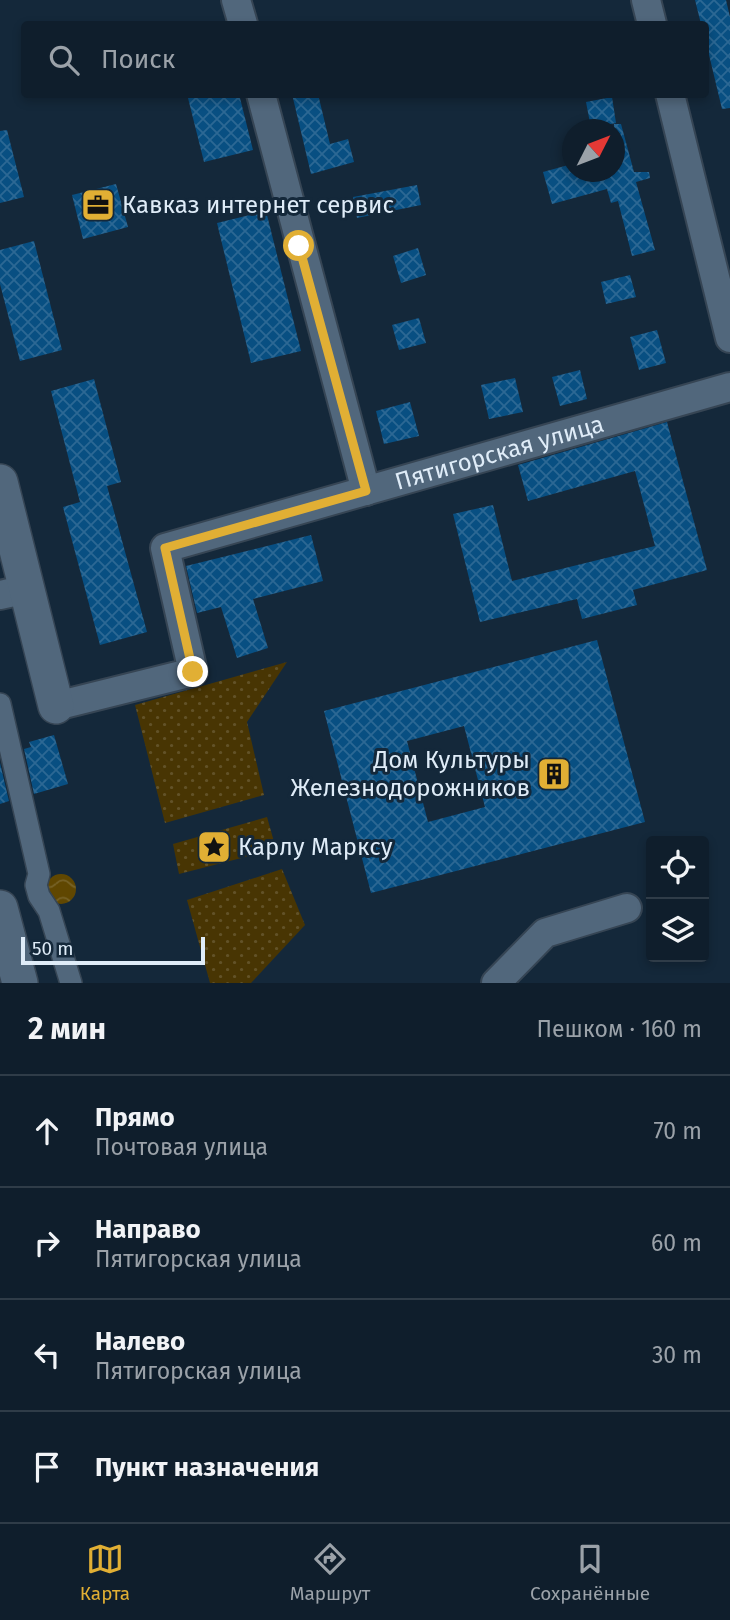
<!DOCTYPE html>
<html lang="ru">
<meta charset="utf-8">
<style>
body{margin:0;font-family:"Fira Sans",sans-serif;background:#1d2b38;color:#f1f3f6}
.controls{position:absolute;right:21px;bottom:21px;display:grid;overflow:hidden;border-radius:7px;box-shadow:0 4px 10px #0003}
.controls button{width:63px;height:63px;display:grid;place-items:center;padding:0;border:0;border-bottom:2px solid #2f3c48;background:#0f1e2c;color:#f1f3f6;font:35px sans-serif}
.compass{position:absolute;left:562px;top:119px;width:63px;height:63px;border-radius:50%;background:#0f1e2c;box-shadow:0 4px 10px #0003;rotate:48deg}
.scale{position:absolute;left:21px;bottom:18px;width:184px;box-sizing:border-box;padding-left:7px;border:4px solid #dfecf8;border-top:0;font-size:19px;line-height:24px;white-space:nowrap;color:#dfecf8;-webkit-text-stroke:5px #14283a;paint-order:stroke}
.stop{position:absolute;width:21px;height:21px;margin:-16px;border:5px solid #e1af34;border-radius:50%;background:#fff}
.stop.end{background:#e1af34;border-color:#fff;box-shadow:0 2px 7px #0008}
.list{margin:0;padding:0;list-style:none}
h2{display:flex;justify-content:space-between;align-items:center;height:91px;margin:0;padding:0 28px;font-size:30px}
h2 small{font-size:23px;font-weight:400;color:#9ba2a9}
.list li{display:grid;grid-template-columns:46px 1fr auto;gap:21px;align-items:center;box-sizing:border-box;height:112px;padding:0 28px;border-top:2px solid #2f3c48}
.list b{display:block;font-size:26px;white-space:nowrap}
.list p{margin:0;font-size:23px;white-space:nowrap;color:#9ba2a9}
.list em{font-size:23px;font-style:normal;color:#9ba2a9}
.icon{flex:none;width:38px;height:38px;fill:none;stroke:currentColor;stroke-width:2;stroke-linecap:round;stroke-linejoin:round}
.map{position:relative;flex:none;width:730px;height:983px;overflow:hidden}
.search{position:absolute;background:#0f1e2c;box-shadow:0 4px 10px #0003;left:21px;right:21px;top:21px;height:77px;display:flex;align-items:center;gap:18px;box-sizing:border-box;padding:0 24px;border-radius:7px;color:#9ba2a9;font-size:26px}
.sheet{height:539px;background:#0f1e2c}
nav{display:flex;justify-content:space-around;align-items:center;box-sizing:border-box;height:98px;border-top:2px solid #2f3c48;background:#0f1e2c;font-size:19px;color:#9ba2a9}
nav a{display:grid;justify-items:center;gap:4px}
nav .on{color:#e1af34}
.map>svg:first-child{display:block}
.grass{fill:url(#grass-dots)}
.water{fill:url(#water-waves)}
.building{fill:url(#building-cross-hatch);fill-rule:evenodd}
.lines{fill:none;stroke-linecap:round;stroke-linejoin:round}
.pedestrian-casing{stroke:#364554;stroke-width:24}
.minor-casing{stroke:#364554;stroke-width:32}
.tertiary-casing{stroke:#364554;stroke-width:38}
.pedestrian{stroke:#51677c;stroke-width:21}
.minor{stroke:#51677c;stroke-width:28}
.tertiary{stroke:#51677c;stroke-width:35}
.route{stroke:#e1af34;stroke-width:9}
.labels{text-anchor:middle;dominant-baseline:central;stroke-width:6;stroke-linejoin:round;paint-order:stroke}
.poi-label{font-size:24px;fill:#dfecf8;stroke:#14283a;text-anchor:start}
.street-label{font-size:24px;fill:#dfecf8;stroke:#14283a}
</style>
<div class="map">
<svg width="730" height="983" viewBox="0 0 730 983">
<defs>
<pattern id="grass-dots" width="8" height="8" patternUnits="userSpaceOnUse" patternTransform="scale(1.75)"><rect width="8" height="8" fill="#483503"/><path d="M2 2h.1M6 6h.1" fill="none" stroke="#625228" stroke-width="1.8" stroke-linecap="round"/></pattern>
<pattern id="water-waves" width="16" height="10" patternUnits="userSpaceOnUse" patternTransform="scale(1.75)"><rect width="16" height="10" fill="#604701"/><path d="M0 5q4-4 8 0t8 0" fill="none" stroke="#766227"/></pattern>
<pattern id="building-cross-hatch" width="8" height="8" patternUnits="userSpaceOnUse" patternTransform="scale(1.75)"><rect width="8" height="8" fill="#084f82"/><path d="M0 0l8 8M0 8l8-8" fill="none" stroke="#2c6894"/></pattern>
</defs>
<rect width="100%" height="100%" fill="#14283a"/>
<g class="grass">
<polygon points="287,662 247,722 264,795 165,823 135,705"/>
<polygon points="267,817 276,849 179,874 173,844"/>
<polygon points="282,869 305,925 251,983 210,983 187,900"/>
</g>
<circle class="water" cx="61" cy="889" r="15"/>
<g class="building">
<polygon points="695,0 726,0 730,17 730,108 722,109 705,38 705,24 701,24"/>
<polygon points="187,94 239,94 253,150 204,162"/>
<polygon points="292,94 318,94 330,144 348,139 354,162 311,174"/>
<polygon points="612,97 616,123 591,128 586,102"/>
<polygon points="614,124 621,124 634,172 649,172 650,178 636,182 655,250 632,256 618,201 611,203 607,189 552,204 543,172 572,164 572,172 614,172"/>
<polygon points="7,130 24,197 0,203 0,131"/>
<polygon points="116,184 128,227 83,239 72,195"/>
<polygon points="417,185 421,205 357,218 353,197"/>
<polygon points="266,211 301,351 251,363 217,223"/>
<polygon points="34,241 62,350 20,361 0,284 0,250"/>
<polygon points="418,248 426,275 401,283 393,256"/>
<polygon points="630,275 636,297 606,304 601,282"/>
<polygon points="419,318 426,343 399,350 392,325"/>
<polygon points="657,330 666,363 639,370 630,337"/>
<polygon points="580,370 587,399 560,406 552,377"/>
<polygon points="515,378 523,412 489,419 481,385"/>
<polygon points="94,379 121,482 107,486 147,632 100,645 63,507 80,502 51,391"/>
<polygon points="410,402 419,436 384,444 376,411"/>
<polygon points="667,422 707,570 633,590 637,605 582,619 577,599 480,622 453,514 493,505 512,581 655,546 635,471 528,501 518,465"/>
<polygon points="311,535 323,581 253,599 268,648 237,658 221,607 197,613 186,566"/>
<path d="M597 640 645 822 371 893 324 711ZM464 726 485 807 428 822 407 741Z"/>
<polygon points="54,735 68,784 34,794 24,749 31,747 29,742"/>
<polygon points="0,763 9,801 0,804"/>
</g>
<g class="lines">
<defs>
<polyline id="pedestrian" points="0,704 39,874 36,885 39,896 49,911 71,983"/>
<g id="minor">
<polyline points="236,0 243,24"/>
<polyline points="646,0 652,24"/>
<polyline points="261,94 366,491"/>
<polyline points="670,94 730,338"/>
<polyline points="0,595 27,589"/>
<path id="s1" d="M56 706 193 672 165 548 730 387"/>
<polyline points="496,983 545,933 627,908"/>
</g>
<g id="tertiary">
<polyline points="0,482 56,706"/>
<polyline points="0,908 20,983"/>
</g>
</defs>
<use href="#pedestrian" class="pedestrian-casing"/>
<use href="#minor" class="minor-casing"/>
<use href="#tertiary" class="tertiary-casing"/>
<use href="#pedestrian" class="pedestrian"/>
<use href="#minor" class="minor"/>
<use href="#tertiary" class="tertiary"/>
</g>
<g class="lines">
<polyline class="route" points="193,672 165,548 366,491 299,246"/>
</g>
<defs>
<symbol id="office-square" viewBox="-11 -11 22 22"><rect x="-9" y="-9" width="18" height="18" rx="4" fill="#e1af34" stroke="#14283a"/><path d="M-6-3h4V-5.5h4V-3h4V5H-6ZM-1-4.5V-3h2v-1.5ZM-6 0V1H6V0Z" fill="#111"/></symbol>
<symbol id="building-square" viewBox="-11 -11 22 22"><rect x="-9" y="-9" width="18" height="18" rx="4" fill="#e1af34" stroke="#14283a"/><path d="M-4-6H4V6H1V3H-1V6H-4ZM-2.5-4.3h1.7v1.8h-1.7ZM.8-4.3h1.7v1.8H.8ZM-2.5-1h1.7V.8h-1.7ZM.8-1h1.7V.8H.8Z" fill="#111"/></symbol>
<symbol id="sight-square" viewBox="-11 -11 22 22"><rect x="-9" y="-9" width="18" height="18" rx="4" fill="#e1af34" stroke="#14283a"/><path d="M0-6L1.8-2.2L6-1.7L2.9 1.2L3.7 5.4L0 3.3L-3.7 5.4L-2.9 1.2L-6-1.7L-1.8-2.2Z" fill="#111"/></symbol>
</defs>
<g fill-rule="evenodd">
<use href="#office-square" x="79" y="186" width="38" height="38"/>
<use href="#building-square" x="535" y="755" width="38" height="38"/>
<use href="#sight-square" x="195" y="828" width="38" height="38"/>
</g>
<g class="labels">
<g class="poi-label">
<text x="122" y="205">Кавказ интернет сервис</text>
<text x="530" y="760" text-anchor="end">Дом Культуры<tspan x="530" dy="28">Железнодорожников</tspan></text>
<text x="238" y="847">Карлу Марксу</text>
</g>
<g class="street-label">
<text stroke="none"><textPath href="#s1" startOffset="616">Пятигорская улица</textPath></text>
</g>
</g>
</svg>
<div class="controls">
<button><svg class="icon" aria-label="locate" viewBox="0 0 24 24"><circle cx="12" cy="12" r="6"/><path d="M12 2v4M12 18v4M2 12h4M18 12h4"/></svg></button>
<button><svg class="icon" aria-label="layers" viewBox="0 0 24 24"><path d="M12 4l9 5-9 5-9-5zM3 14l9 5 9-5"/></svg></button>
</div>
<svg class="compass" viewBox="-18 -18 36 36"><path d="M0-13l5 13h-10z" fill="#e53935"/><path d="M0 13l5-13h-10z" fill="#9ba2a9"/></svg>
<div class="scale">50 m</div>
<div class="stop" style="left:299px;top:246px"></div>
<div class="stop end" style="left:193px;top:672px"></div>
<div class="search"><svg class="icon" aria-label="search" viewBox="0 0 24 24"><circle cx="10" cy="10" r="6"/><path d="M15 15l6 6"/></svg>Поиск</div>
</div>
<section class="sheet">
<h2>2 мин<small>Пешком · 160 m</small></h2>
<ul class="list">
<li><svg class="icon" aria-label="ahead" viewBox="0 0 24 24"><path d="M12 20V5M6 11l6-6 6 6"/></svg><div><b>Прямо</b><p>Почтовая улица</p></div><em>70 m</em></li>
<li><svg class="icon" aria-label="right" viewBox="0 0 24 24"><path d="M7 20v-9h11M14 6l5 5-5 5"/></svg><div><b>Направо</b><p>Пятигорская улица</p></div><em>60 m</em></li>
<li><svg class="icon" aria-label="left" viewBox="0 0 24 24"><path d="M17 20v-9H6M10 6l-5 5 5 5"/></svg><div><b>Налево</b><p>Пятигорская улица</p></div><em>30 m</em></li>
<li><svg class="icon" aria-label="arrive" viewBox="0 0 24 24"><path d="M6 21V4h12l-3 4 3 4H6"/></svg><div><b>Пункт назначения</b></div></li>
</ul>
</section>
<nav>
<a class="on"><svg class="icon" aria-label="map" viewBox="0 0 24 24"><path d="M3 6l6-2 6 2 6-2v14l-6 2-6-2-6 2zM9 4v14M15 6v14"/></svg>Карта</a>
<a><svg class="icon" aria-label="directions" viewBox="0 0 24 24"><path d="M12 3l9 9-9 9-9-9zM9 14v-3h6M13 9l2 2-2 2"/></svg>Маршрут</a>
<a><svg class="icon" aria-label="saved" viewBox="0 0 24 24"><path d="M7 4h10v16l-5-4-5 4z"/></svg>Сохранённые</a>
</nav>
